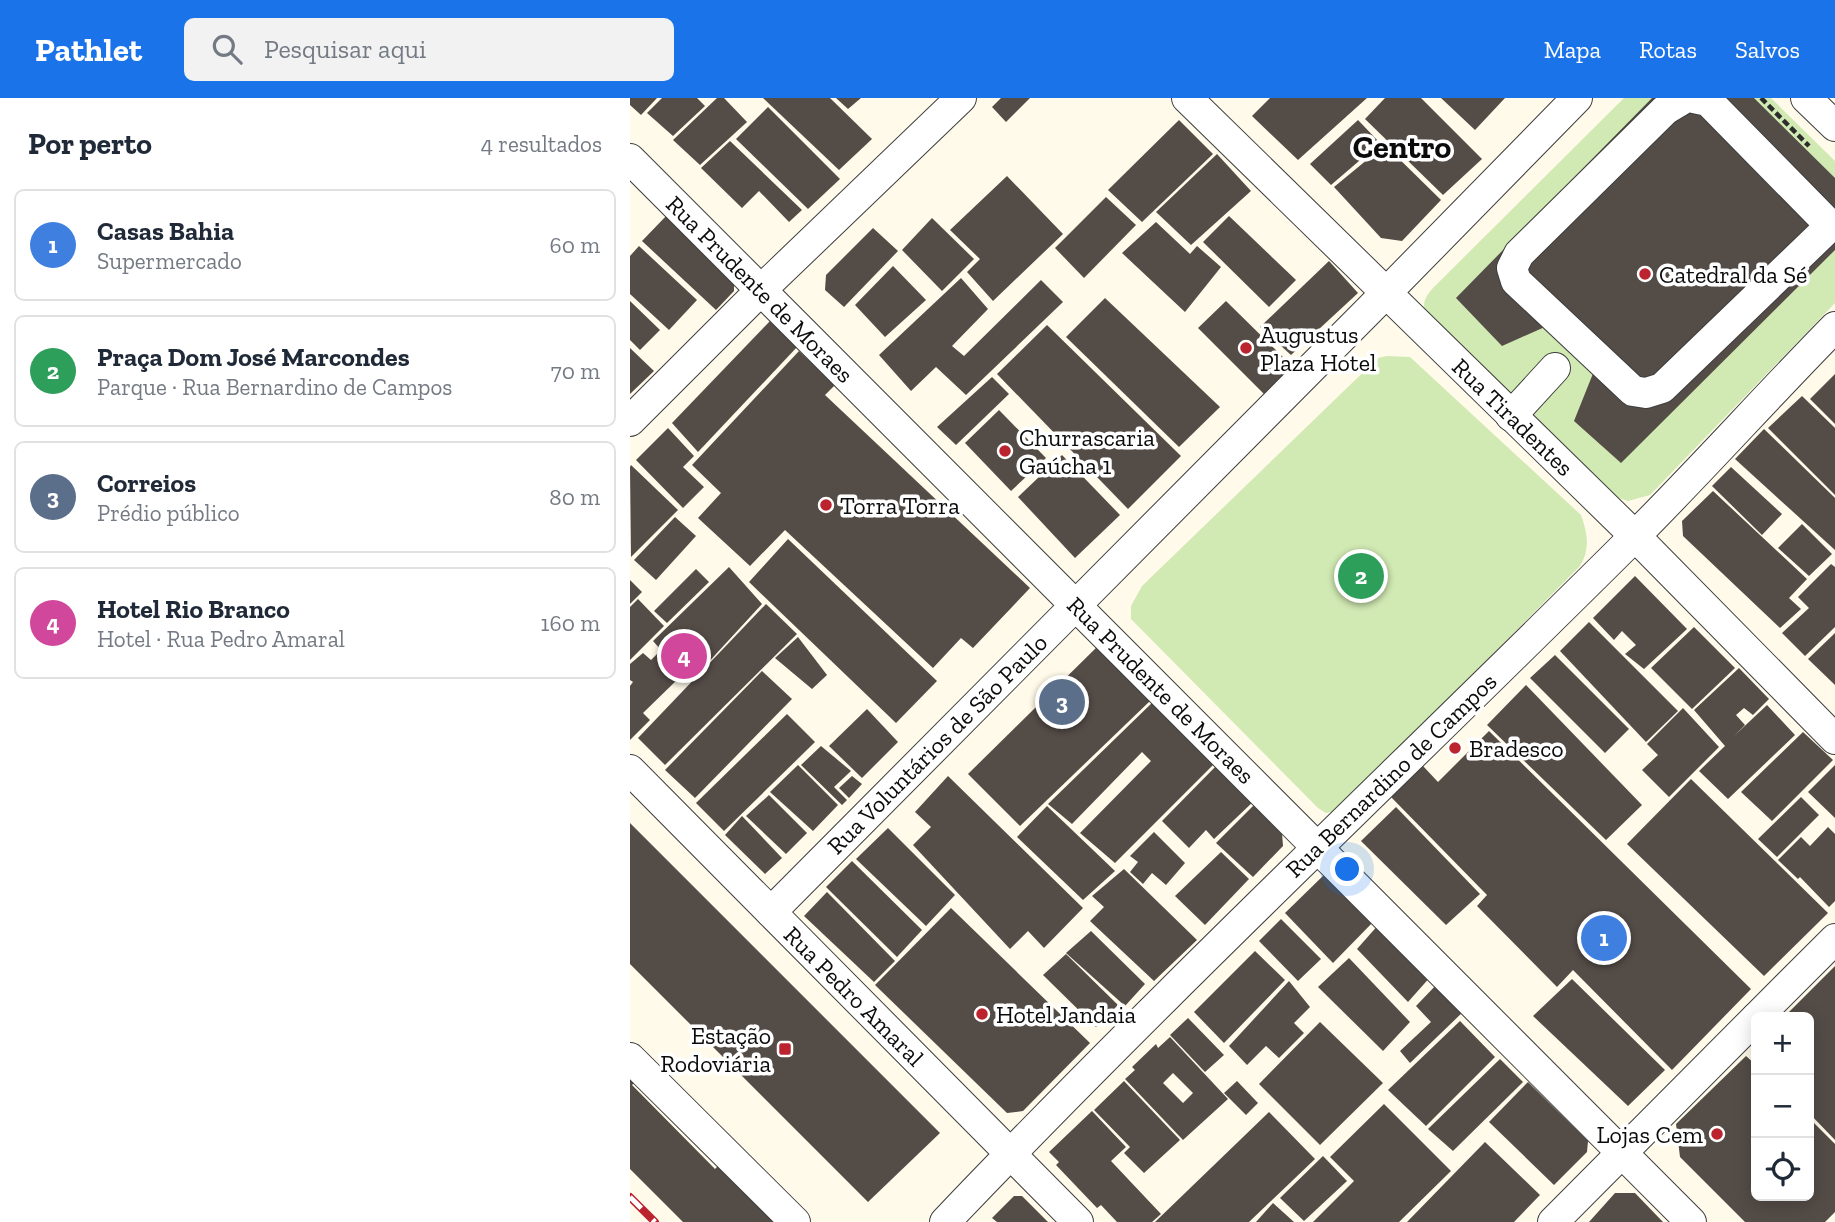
<!DOCTYPE html>
<html lang="pt">
<meta charset="utf-8">
<style>
body{margin:0;font-family:"Zilla Slab",serif;background:#f2f2f3;color:#1f2937}
.controls{position:absolute;right:21px;bottom:21px;display:grid;overflow:hidden;border-radius:10px;box-shadow:0 4px 18px #0003}
.controls button{width:63px;height:63px;display:grid;place-items:center;padding:0;border:0;border-bottom:2px solid #e0e1e3;background:#fff;color:#1f2937;font:35px sans-serif}
.you{position:absolute;left:718px;top:772px;width:24px;height:24px;margin:-18px;border:5px solid #fff;border-radius:50%;background:#1a73e8;box-shadow:0 0 0 10px #1a73e833}
.badge{display:grid;place-items:center;width:46px;height:46px;border-radius:50%;background:#1a73e8;color:#fff;font-size:23px;font-weight:700}
.pin{position:absolute;translate:-50% -50%;border:4px solid #fff;box-shadow:0 2px 7px #0006}
.list{margin:0;padding:0;list-style:none}
h2{display:flex;justify-content:space-between;align-items:center;height:91px;margin:0;padding:0 28px;font-size:30px}
h2 small{font-size:23px;font-weight:400;color:#747a83}
.list li{display:grid;grid-template-columns:46px 1fr auto;gap:21px;align-items:center;box-sizing:border-box;height:112px;margin:0 14px 14px;padding:0 14px;border:2px solid #e0e1e3;border-radius:10px}
.list b{display:block;font-size:26px;white-space:nowrap}
.list p{margin:0;font-size:23px;white-space:nowrap;color:#747a83}
.list em{font-size:23px;font-style:normal;color:#747a83}
.icon{flex:none;width:38px;height:38px;fill:none;stroke:currentColor;stroke-width:2;stroke-linecap:round;stroke-linejoin:round}
.map{position:relative;flex:none;width:1205px;height:1124px;overflow:hidden}
header{display:flex;align-items:center;gap:42px;box-sizing:border-box;height:98px;padding:0 35px;background:#1a73e8;color:#fff}
header strong{font-size:33px}
nav{display:flex;gap:38px;margin-inline-start:auto;font-size:24px}
.search{width:490px;height:63px;background:#f2f2f3;display:flex;align-items:center;gap:18px;box-sizing:border-box;padding:0 24px;border-radius:10px;color:#747a83;font-size:26px}
main{display:flex}
aside{flex:1;background:#fff}
.map>svg:first-child{display:block}
.green{fill:#d1e9b3}
.building{fill:#544c47;fill-rule:evenodd}
.lines{fill:none;stroke-linecap:round;stroke-linejoin:round}
.minor-casing{stroke:#3e3e3e;stroke-width:32}
.path{stroke:#2d2d2d;stroke-width:4.5;stroke-dasharray:7 3.5;stroke-linecap:butt}
.minor{stroke:#fff;stroke-width:30}
.rail-casing{stroke:#bb232f;stroke-width:8}
.rail{stroke:#fff;stroke-width:5;stroke-dasharray:16;stroke-linecap:butt}
.poi-dot{fill:#bb232f;stroke:#fff;stroke-width:2.5}
.labels{text-anchor:middle;dominant-baseline:central;stroke-width:7;stroke-linejoin:round;paint-order:stroke}
.poi-label{font-size:24px;fill:#0b0b0b;stroke:#fff;text-anchor:start}
.street-label{font-size:24px;fill:#0b0b0b;stroke:#fff}
.district-label{font-size:32px;font-weight:bold;fill:#0b0b0b;stroke:#fff}
</style>
<header>
<strong>Pathlet</strong>
<div class="search"><svg class="icon" aria-label="search" viewBox="0 0 24 24"><circle cx="10" cy="10" r="6"/><path d="M15 15l6 6"/></svg>Pesquisar aqui</div>
<nav><a>Mapa</a><a>Rotas</a><a>Salvos</a></nav>
</header>
<main>
<aside>
<h2>Por perto<small>4 resultados</small></h2>
<ul class="list">
<li><span class="badge" style="background:#3f7fe0">1</span><div><b>Casas Bahia</b><p>Supermercado</p></div><em>60 m</em></li>
<li><span class="badge" style="background:#2e9e5b">2</span><div><b>Praça Dom José Marcondes</b><p>Parque · Rua Bernardino de Campos</p></div><em>70 m</em></li>
<li><span class="badge" style="background:#5c6f8a">3</span><div><b>Correios</b><p>Prédio público</p></div><em>80 m</em></li>
<li><span class="badge" style="background:#d1479c">4</span><div><b>Hotel Rio Branco</b><p>Hotel · Rua Pedro Amaral</p></div><em>160 m</em></li>
</ul>
</aside>
<div class="map">
<svg width="1205" height="1124" viewBox="0 0 1205 1124">
<rect width="100%" height="100%" fill="#fffae9"/>
<g class="green">
<path d="M994 0H1141L1205 63V205L1020 397 998 403 986 399 797 220C792 207 793 201 803 190Z"/>
<path d="M757 258 780 259 951 417C958 437 960 450 950 468L707 713 696 715 688 710 501 521V508L512 488 748 260Z"/>
</g>
<g class="building">
<polygon points="0,0 27,0 11,17 0,7"/>
<polygon points="32,0 67,0 75,8 43,38 17,15"/>
<polygon points="87,0 94,0 117,24 70,67 43,42"/>
<polygon points="133,0 200,0 242,41 209,72"/>
<polygon points="206,0 231,0 218,11"/>
<polygon points="371,0 400,0 376,24 362,9"/>
<polygon points="640,0 737,0 668,62 622,18"/>
<polygon points="755,0 791,0 852,61 813,97 735,21"/>
<polygon points="811,0 875,0 845,32"/>
<polygon points="1022,0 1124,0 1205,80 1205,152 991,365 944,323 964,273 917,228 872,248 826,200"/>
<polygon points="138,9 210,81 178,111 106,41"/>
<polygon points="549,22 583,56 512,124 478,92"/>
<polygon points="728,22 750,45 701,87 680,66"/>
<polygon points="100,43 172,112 159,124 129,93 112,110 71,70"/>
<polygon points="755,47 811,102 772,143 751,140 704,89"/>
<polygon points="587,56 621,93 561,147 526,114"/>
<polygon points="377,78 433,136 363,203 337,174 350,161 320,132"/>
<polygon points="476,99 506,127 454,180 425,150"/>
<polygon points="39,115 104,178 104,193 86,212 12,143"/>
<polygon points="599,118 666,182 639,209 573,144"/>
<polygon points="302,120 344,161 312,193 272,152"/>
<polygon points="526,124 560,156 567,148 591,169 555,214 492,155"/>
<polygon points="243,130 268,153 214,209 195,192 196,177"/>
<polygon points="9,148 67,202 39,232 0,196 0,158"/>
<polygon points="699,163 728,195 661,257 630,229"/>
<polygon points="263,168 296,202 255,239 225,207"/>
<polygon points="331,180 358,211 322,248 334,258 411,182 433,204 336,297 306,269 281,293 249,257"/>
<polygon points="475,200 590,309 549,349 436,239"/>
<polygon points="0,203 30,232 10,252 0,242"/>
<polygon points="596,203 664,270 636,298 568,230"/>
<polygon points="141,222 168,248 68,354 42,325"/>
<polygon points="417,227 551,358 498,411 367,276"/>
<polygon points="0,250 24,273 0,296"/>
<polygon points="169,253 205,287 195,297 400,490 343,550 331,540 303,570 155,432 120,468 68,420 91,395 62,367"/>
<polygon points="1205,276 1205,326 1180,301"/>
<polygon points="362,279 379,296 326,347 307,329"/>
<polygon points="1172,298 1205,330 1205,397 1138,330"/>
<polygon points="369,312 416,360 381,393 335,345"/>
<polygon points="38,330 64,358 53,369 74,389 53,410 6,362"/>
<polygon points="1134,331 1205,400 1205,452 1105,361"/>
<polygon points="432,357 490,417 445,460 388,399"/>
<polygon points="1,367 48,412 1,459 0,369"/>
<polygon points="1101,369 1152,416 1132,437 1082,388"/>
<polygon points="1083,393 1177,481 1159,500 1171,511 1150,530 1053,438 1052,423"/>
<polygon points="45,419 66,438 26,482 4,462"/>
<polygon points="1172,426 1202,456 1179,478 1148,450"/>
<polygon points="158,441 307,583 266,625 119,484"/>
<polygon points="1201,466 1205,469 1205,529 1175,558 1152,535 1179,510 1168,499"/>
<polygon points="99,469 132,506 63,581 50,579 13,615 20,622 0,642 0,588 3,584 0,582 0,566 13,555 21,562 31,552 23,543"/>
<polygon points="66,471 79,484 37,525 24,513"/>
<polygon points="1005,478 1057,531 1014,571 995,556 1006,547 992,533 984,542 963,520"/>
<polygon points="0,482 12,494 0,506"/>
<polygon points="8,501 34,528 0,562 0,509"/>
<polygon points="136,506 167,536 35,667 8,640"/>
<polygon points="959,524 1048,613 1016,644 930,553"/>
<polygon points="1064,529 1105,570 1062,611 1021,570"/>
<polygon points="1205,535 1205,587 1178,561"/>
<polygon points="168,539 197,577 182,591 145,560"/>
<polygon points="469,547 521,602 390,728 338,676"/>
<polygon points="925,557 999,631 975,655 900,580"/>
<polygon points="1109,570 1139,601 1123,617 1114,610 1106,617 1115,627 1103,639 1137,607 1165,637 1098,701 1069,673 1095,648 1064,612"/>
<polygon points="132,573 162,601 65,700 35,672"/>
<polygon points="896,587 1012,707 976,742 857,627"/>
<polygon points="525,602 586,664 485,765 450,735 521,663 512,654 442,726 418,706"/>
<polygon points="1053,610 1089,649 1039,699 1012,672 1028,657 1017,646"/>
<polygon points="237,611 268,644 232,680 199,648"/>
<polygon points="157,616 185,644 94,733 66,705"/>
<polygon points="859,633 1121,891 1042,972 943,872 927,889 847,808 857,797 761,699 793,668 808,684"/>
<polygon points="1173,634 1203,662 1142,723 1111,694"/>
<polygon points="191,648 221,673 204,689 217,702 212,707 171,667"/>
<polygon points="590,664 626,701 584,741 576,732 559,750 532,723"/>
<polygon points="168,667 208,707 183,733 140,694"/>
<polygon points="1205,667 1205,720 1178,694"/>
<polygon points="222,678 232,686 219,700 209,690"/>
<polygon points="318,678 453,810 414,850 398,833 380,851 283,747 301,729 285,714"/>
<polygon points="1061,681 1198,815 1134,878 997,746"/>
<polygon points="139,697 177,735 156,756 116,718"/>
<polygon points="1171,699 1189,717 1147,759 1128,741"/>
<polygon points="626,705 652,735 653,748 623,779 586,745"/>
<polygon points="417,708 485,773 453,802 387,739"/>
<polygon points="766,709 850,796 816,827 731,743"/>
<polygon points="112,718 152,760 135,776 95,737"/>
<polygon points="0,725 310,1035 238,1104 0,866"/>
<polygon points="1198,729 1205,736 1205,803 1199,809 1170,779 1168,781 1148,762 1171,739 1180,748"/>
<polygon points="258,730 325,797 296,828 226,761"/>
<polygon points="524,734 555,765 536,787 522,775 513,786 500,774 508,764 500,758"/>
<polygon points="591,754 619,781 575,827 545,798"/>
<polygon points="222,763 292,832 267,859 196,789"/>
<polygon points="494,771 567,842 524,883 460,823 474,809 462,798"/>
<polygon points="697,774 746,821 703,865 655,815"/>
<polygon points="197,794 265,863 244,884 174,818"/>
<polygon points="321,810 460,945 393,1013 377,1015 245,887"/>
<polygon points="651,821 691,861 668,883 629,843"/>
<polygon points="750,825 802,877 778,904 727,851"/>
<polygon points="461,833 515,886 495,908 436,855"/>
<polygon points="625,853 655,882 594,945 564,914"/>
<polygon points="436,856 488,907 466,929 413,877"/>
<polygon points="719,860 780,924 753,953 688,889"/>
<polygon points="1205,868 1205,1042 1179,1015 1179,919 1154,919"/>
<polygon points="942,881 1035,972 998,1008 903,918"/>
<polygon points="659,883 680,909 664,925 674,935 649,960 636,948 617,967 599,948"/>
<polygon points="809,884 835,912 780,965 770,953 801,924 786,908"/>
<polygon points="558,920 594,957 575,974 540,937"/>
<polygon points="830,923 865,959 796,1028 758,992"/>
<polygon points="690,924 753,985 690,1047 629,986"/>
<path d="M540 939 598 1001 553 1042 495 981 505 972 502 969 526 946 528 950ZM543 975 563 995 553 1005 533 985Z"/>
<polygon points="1116,958 1126,967 1126,1098 1179,1098 1179,1020 1205,1046 1205,1114 1195,1124 1115,1124 1050,1059 1046,1026"/>
<polygon points="870,961 893,984 823,1053 798,1031"/>
<polygon points="0,968 11,979 2,987 85,1071 93,1063 153,1124 53,1124 0,1071"/>
<polygon points="494,983 550,1042 514,1075 494,1055 500,1049 464,1012"/>
<polygon points="607,983 628,1005 616,1017 594,995"/>
<polygon points="898,984 958,1043 957,1054 924,1087 859,1024"/>
<polygon points="754,1006 821,1073 769,1124 683,1124 724,1083 700,1059"/>
<polygon points="462,1013 496,1049 481,1063 531,1116 522,1124 487,1124 471,1107 467,1110 426,1067 429,1064 419,1054"/>
<polygon points="639,1014 685,1061 619,1124 525,1124"/>
<polygon points="855,1044 910,1097 884,1124 777,1124"/>
<polygon points="693,1058 717,1083 674,1123 650,1100"/>
<polygon points="985,1095 1005,1095 1033,1124 959,1124"/>
<polygon points="384,1098 392,1098 418,1124 367,1124 362,1120"/>
<polygon points="643,1105 664,1124 626,1124"/>
</g>
<g class="lines">
<defs>
<g id="minor">
<polyline points="557,0 1005,438 1205,641"/>
<polyline points="1055,0 1035,12 889,156 882,170 886,183 1003,293 1016,295 1032,290 1194,134 1196,128 1194,121 1078,3 1064,0"/>
<polyline points="1176,0 1205,28"/>
<polyline points="0,61 1061,1124"/>
<polyline points="881,318 925,270"/>
<polyline points="0,323 130,193 331,0"/>
<polyline points="0,672 448,1124"/>
<polyline points="141,814 756,195 947,0"/>
<polyline points="1127,919 1205,841"/>
<polyline points="0,960 165,1124"/>
<path d="M315 1124C538 890 774 668 1003 440 1072 371 1137 298 1205 229"/>
<polyline points="923,1124 1126,920"/>
</g>
</defs>
<use href="#minor" class="minor-casing"/>
<polyline class="path" points="1131,0 1179,48"/>
<use href="#minor" class="minor"/>
<defs>
<polyline id="rail" points="0,1099 25,1124"/>
</defs>
<use href="#rail" class="rail-casing"/>
<use href="#rail" class="rail"/>
</g>
<g class="poi-dot">
<circle cx="1015" cy="176" r="7"/>
<circle cx="616" cy="250" r="7"/>
<circle cx="375" cy="353" r="7"/>
<circle cx="196" cy="407" r="7"/>
<circle cx="825" cy="650" r="7"/>
<circle cx="352" cy="916" r="7"/>
<rect x="148" y="944" width="14" height="14" rx="3.5"/>
<circle cx="1087" cy="1036" r="7"/>
</g>
<g class="labels">
<g class="poi-label">
<text x="1029" y="176">Catedral da Sé</text>
<text x="630" y="236">Augustus<tspan x="630" dy="28">Plaza Hotel</tspan></text>
<text x="389" y="339">Churrascaria<tspan x="389" dy="28">Gaúcha 1</tspan></text>
<text x="210" y="407">Torra Torra</text>
<text x="839" y="650">Bradesco</text>
<text x="366" y="916">Hotel Jandaia</text>
<text x="141" y="937" text-anchor="end">Estação<tspan x="141" dy="28">Rodoviária</tspan></text>
<text x="1073" y="1036" text-anchor="end">Lojas Cem</text>
</g>
<g class="street-label">
<text transform="translate(130 191) rotate(45)">Rua Prudente de Moraes</text>
<text transform="translate(883 319) rotate(44)">Rua Tiradentes</text>
<text transform="translate(531 592) rotate(45)">Rua Prudente de Moraes</text>
<text transform="translate(307 646) rotate(-45)">Rua Voluntários de São Paulo</text>
<text transform="translate(761 677) rotate(-44)">Rua Bernardino de Campos</text>
<text transform="translate(224 898) rotate(45)">Rua Pedro Amaral</text>
</g>
<g class="district-label">
<text x="772" y="49">Centro</text>
</g>
</g>
</svg>
<div class="controls">
<button>+</button>
<button>−</button>
<button><svg class="icon" aria-label="locate" viewBox="0 0 24 24"><circle cx="12" cy="12" r="6"/><path d="M12 2v4M12 18v4M2 12h4M18 12h4"/></svg></button>
</div>
<div class="you"></div>
<div class="pin badge" style="left:974px;top:840px;background:#3f7fe0">1</div>
<div class="pin badge" style="left:731px;top:478px;background:#2e9e5b">2</div>
<div class="pin badge" style="left:432px;top:604px;background:#5c6f8a">3</div>
<div class="pin badge" style="left:54px;top:558px;background:#d1479c">4</div>
</div>
</main>
